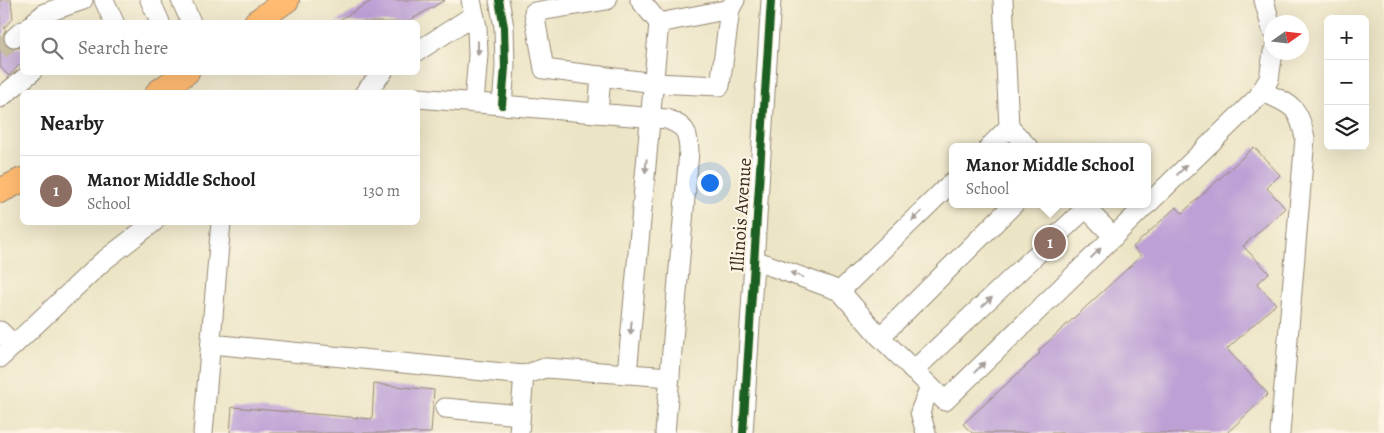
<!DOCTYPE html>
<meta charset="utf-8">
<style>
body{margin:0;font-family:Alegreya,serif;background:#f6f6f6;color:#222}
.controls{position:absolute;right:15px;top:15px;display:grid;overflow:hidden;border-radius:8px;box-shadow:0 5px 20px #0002}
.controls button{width:45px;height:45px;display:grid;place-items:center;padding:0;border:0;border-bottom:1px solid #e0e0e0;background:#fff;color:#222;font:25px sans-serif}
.compass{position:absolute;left:1264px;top:15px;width:45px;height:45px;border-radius:50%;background:#fff;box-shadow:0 5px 20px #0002;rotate:76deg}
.you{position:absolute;left:709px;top:182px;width:18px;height:18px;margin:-12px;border:4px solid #fff;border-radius:50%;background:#1a73e8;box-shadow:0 0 0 8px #1a73e833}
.badge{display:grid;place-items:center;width:32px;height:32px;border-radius:50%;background:#0b8043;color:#fff;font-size:16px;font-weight:700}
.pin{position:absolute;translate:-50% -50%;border:2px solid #fff;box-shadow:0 1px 5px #0006}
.popup{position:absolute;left:949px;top:143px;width:202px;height:65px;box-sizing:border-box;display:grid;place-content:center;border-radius:8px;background:#fff;filter:drop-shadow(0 1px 4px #0005);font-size:16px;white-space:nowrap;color:#767676}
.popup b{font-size:19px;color:#222}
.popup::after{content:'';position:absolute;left:50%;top:100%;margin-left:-10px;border:10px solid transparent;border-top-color:#fff}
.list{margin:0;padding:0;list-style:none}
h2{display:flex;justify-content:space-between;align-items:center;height:65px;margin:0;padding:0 20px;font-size:21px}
h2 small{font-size:16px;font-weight:400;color:#767676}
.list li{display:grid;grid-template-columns:32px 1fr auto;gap:15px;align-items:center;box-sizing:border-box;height:70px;padding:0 20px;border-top:1px solid #e0e0e0}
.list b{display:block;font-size:19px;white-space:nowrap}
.list p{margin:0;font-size:16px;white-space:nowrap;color:#767676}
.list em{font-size:16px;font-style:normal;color:#767676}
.icon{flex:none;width:28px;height:28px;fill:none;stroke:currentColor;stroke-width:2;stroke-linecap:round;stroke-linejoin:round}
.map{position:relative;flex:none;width:1384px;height:433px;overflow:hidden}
.search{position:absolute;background:#fff;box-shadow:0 5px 20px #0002;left:20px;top:20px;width:400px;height:55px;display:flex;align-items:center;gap:12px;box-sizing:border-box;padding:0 18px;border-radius:8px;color:#767676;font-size:19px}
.panel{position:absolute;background:#fff;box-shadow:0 5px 20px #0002;left:20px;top:90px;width:400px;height:135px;border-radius:8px}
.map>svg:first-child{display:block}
.building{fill:#bda0d5}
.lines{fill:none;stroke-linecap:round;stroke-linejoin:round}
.minor-tunnel{stroke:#c8bfa4;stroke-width:19;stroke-dasharray:19 9;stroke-linecap:butt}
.minor-casing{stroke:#938772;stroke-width:21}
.major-casing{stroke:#938772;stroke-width:26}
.minor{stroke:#fff;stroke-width:19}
.major{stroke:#ffbb71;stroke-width:24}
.cycleway-casing{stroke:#fcf5e5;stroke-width:11}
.cycleway{stroke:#1b5e20;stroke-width:8}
.oneway{fill:#a79f9a}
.labels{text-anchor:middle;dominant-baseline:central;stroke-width:4.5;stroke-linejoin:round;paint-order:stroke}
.street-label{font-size:19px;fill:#3b2a1e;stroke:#fcf5e5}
</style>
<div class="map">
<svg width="1384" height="433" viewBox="0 0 1384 433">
<rect width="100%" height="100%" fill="#fcf5e5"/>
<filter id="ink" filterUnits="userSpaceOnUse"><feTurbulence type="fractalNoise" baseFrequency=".02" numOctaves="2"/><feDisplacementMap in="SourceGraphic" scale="10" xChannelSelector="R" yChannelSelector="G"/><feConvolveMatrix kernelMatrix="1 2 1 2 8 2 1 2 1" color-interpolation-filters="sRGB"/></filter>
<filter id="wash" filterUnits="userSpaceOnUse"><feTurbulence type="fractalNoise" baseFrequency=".0096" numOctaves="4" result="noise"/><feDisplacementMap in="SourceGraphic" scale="20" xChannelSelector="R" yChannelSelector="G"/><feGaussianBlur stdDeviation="1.12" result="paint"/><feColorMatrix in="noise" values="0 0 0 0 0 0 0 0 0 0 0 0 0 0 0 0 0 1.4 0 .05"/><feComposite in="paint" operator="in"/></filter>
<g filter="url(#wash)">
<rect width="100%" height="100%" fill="#ebe4c5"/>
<g id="blocks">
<g class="building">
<polygon points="0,0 11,0 13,18 4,28 6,30 3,35 3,41 6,46 11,49 22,47 22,62 9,76 0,67"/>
<polygon points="373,0 445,0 407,22 336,22"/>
<polygon points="1254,147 1280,175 1267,188 1285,208 1243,246 1269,273 1257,284 1276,304 1227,349 1268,394 1227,433 972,433 963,424 1040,353 1038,351 1141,256 1133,247 1176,207 1182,213"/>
<polygon points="374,384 434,390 431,433 230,433 232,407 372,419"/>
</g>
</g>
</g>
<g filter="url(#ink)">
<use href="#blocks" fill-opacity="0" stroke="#938772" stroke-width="1"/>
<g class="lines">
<polyline class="minor-tunnel" points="0,50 14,38"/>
<defs>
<g id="minor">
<polyline points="104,0 114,22"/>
<polyline points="150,0 160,22"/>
<polyline points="181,0 191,22"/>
<polyline points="471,0 477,27 478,55 474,103"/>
<polyline points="499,0 504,27 505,67 502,105"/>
<polyline points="607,0 534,12 544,69 655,83 720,86 730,9 735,0"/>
<polyline points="1003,0 1009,127 1028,147"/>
<polyline points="1264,0 1272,30"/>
<polyline points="34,22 45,13 83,0"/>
<polyline points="659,23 730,9"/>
<polyline points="14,38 22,31"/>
<polyline points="418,51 474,15"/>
<path d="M1261 91C1291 105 1298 104 1305 138L1280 433"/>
<polyline points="365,92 383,72"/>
<polyline points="0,98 32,72"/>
<path d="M418 98 667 119C686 127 688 131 689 151L665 433"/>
<polyline points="598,113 601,76"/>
<polyline points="989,147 1009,127"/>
<polyline points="1082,204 1114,237"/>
<polyline points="1148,204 1258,97 1269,79 1273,52"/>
<polyline points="754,260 840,291 880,337 945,401 1147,204"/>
<polyline points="840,291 952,182"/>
<polyline points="0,331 14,345"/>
<polyline points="880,337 1014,204"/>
<polyline points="211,344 524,375 545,368 670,377"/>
<polyline points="0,358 102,262 154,222"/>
<polyline points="913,371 1086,208"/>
<polyline points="627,374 659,23 640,0"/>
<polyline points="445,408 520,415"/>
<polyline points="203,433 221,222"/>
<polyline points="519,433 524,375"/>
<polyline points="743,433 771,0"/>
<polyline points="926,433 920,412 930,387"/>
</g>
<g id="major">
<polyline points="256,22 287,0"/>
<polyline points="158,92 187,72"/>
<polyline points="0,191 22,180"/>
</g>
</defs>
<use href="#minor" class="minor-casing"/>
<use href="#major" class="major-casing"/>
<use href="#minor" class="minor"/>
<use href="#major" class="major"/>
<defs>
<g id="cycleway">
<polyline points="499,0 504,27 505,67 502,105"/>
<polyline points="743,433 771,0"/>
</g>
</defs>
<use href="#cycleway" class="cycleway-casing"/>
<use href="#cycleway" class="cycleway"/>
</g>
<defs><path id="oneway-solid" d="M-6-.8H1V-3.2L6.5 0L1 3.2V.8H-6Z" transform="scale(1.25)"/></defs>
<g class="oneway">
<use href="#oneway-solid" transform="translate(478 48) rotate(89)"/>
<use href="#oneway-solid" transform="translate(646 166) rotate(95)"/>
<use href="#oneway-solid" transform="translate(1182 170) rotate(-44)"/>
<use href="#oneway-solid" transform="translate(917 216) rotate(136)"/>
<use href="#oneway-solid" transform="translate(1096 253) rotate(-44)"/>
<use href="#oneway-solid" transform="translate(797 275) rotate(-160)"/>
<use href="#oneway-solid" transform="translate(987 302) rotate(-43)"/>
<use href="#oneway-solid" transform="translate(631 328) rotate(95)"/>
<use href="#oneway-solid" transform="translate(980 367) rotate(-44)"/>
</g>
</g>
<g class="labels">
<g class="street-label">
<text transform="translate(741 215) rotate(-86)">Illinois Avenue</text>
</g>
</g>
</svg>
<div class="controls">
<button>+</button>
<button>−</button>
<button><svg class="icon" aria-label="layers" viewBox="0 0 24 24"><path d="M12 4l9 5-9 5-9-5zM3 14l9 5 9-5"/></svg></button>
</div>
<svg class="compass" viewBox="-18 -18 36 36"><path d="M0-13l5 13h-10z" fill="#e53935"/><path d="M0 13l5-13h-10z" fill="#767676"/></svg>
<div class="you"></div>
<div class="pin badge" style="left:1050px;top:243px;background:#8d6e63">1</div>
<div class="popup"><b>Manor Middle School</b>School</div>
<div class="search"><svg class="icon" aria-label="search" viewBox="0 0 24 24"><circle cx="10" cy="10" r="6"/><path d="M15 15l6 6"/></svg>Search here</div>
<section class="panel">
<h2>Nearby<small></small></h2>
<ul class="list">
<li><span class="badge" style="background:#8d6e63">1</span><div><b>Manor Middle School</b><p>School</p></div><em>130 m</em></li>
</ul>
</section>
</div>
